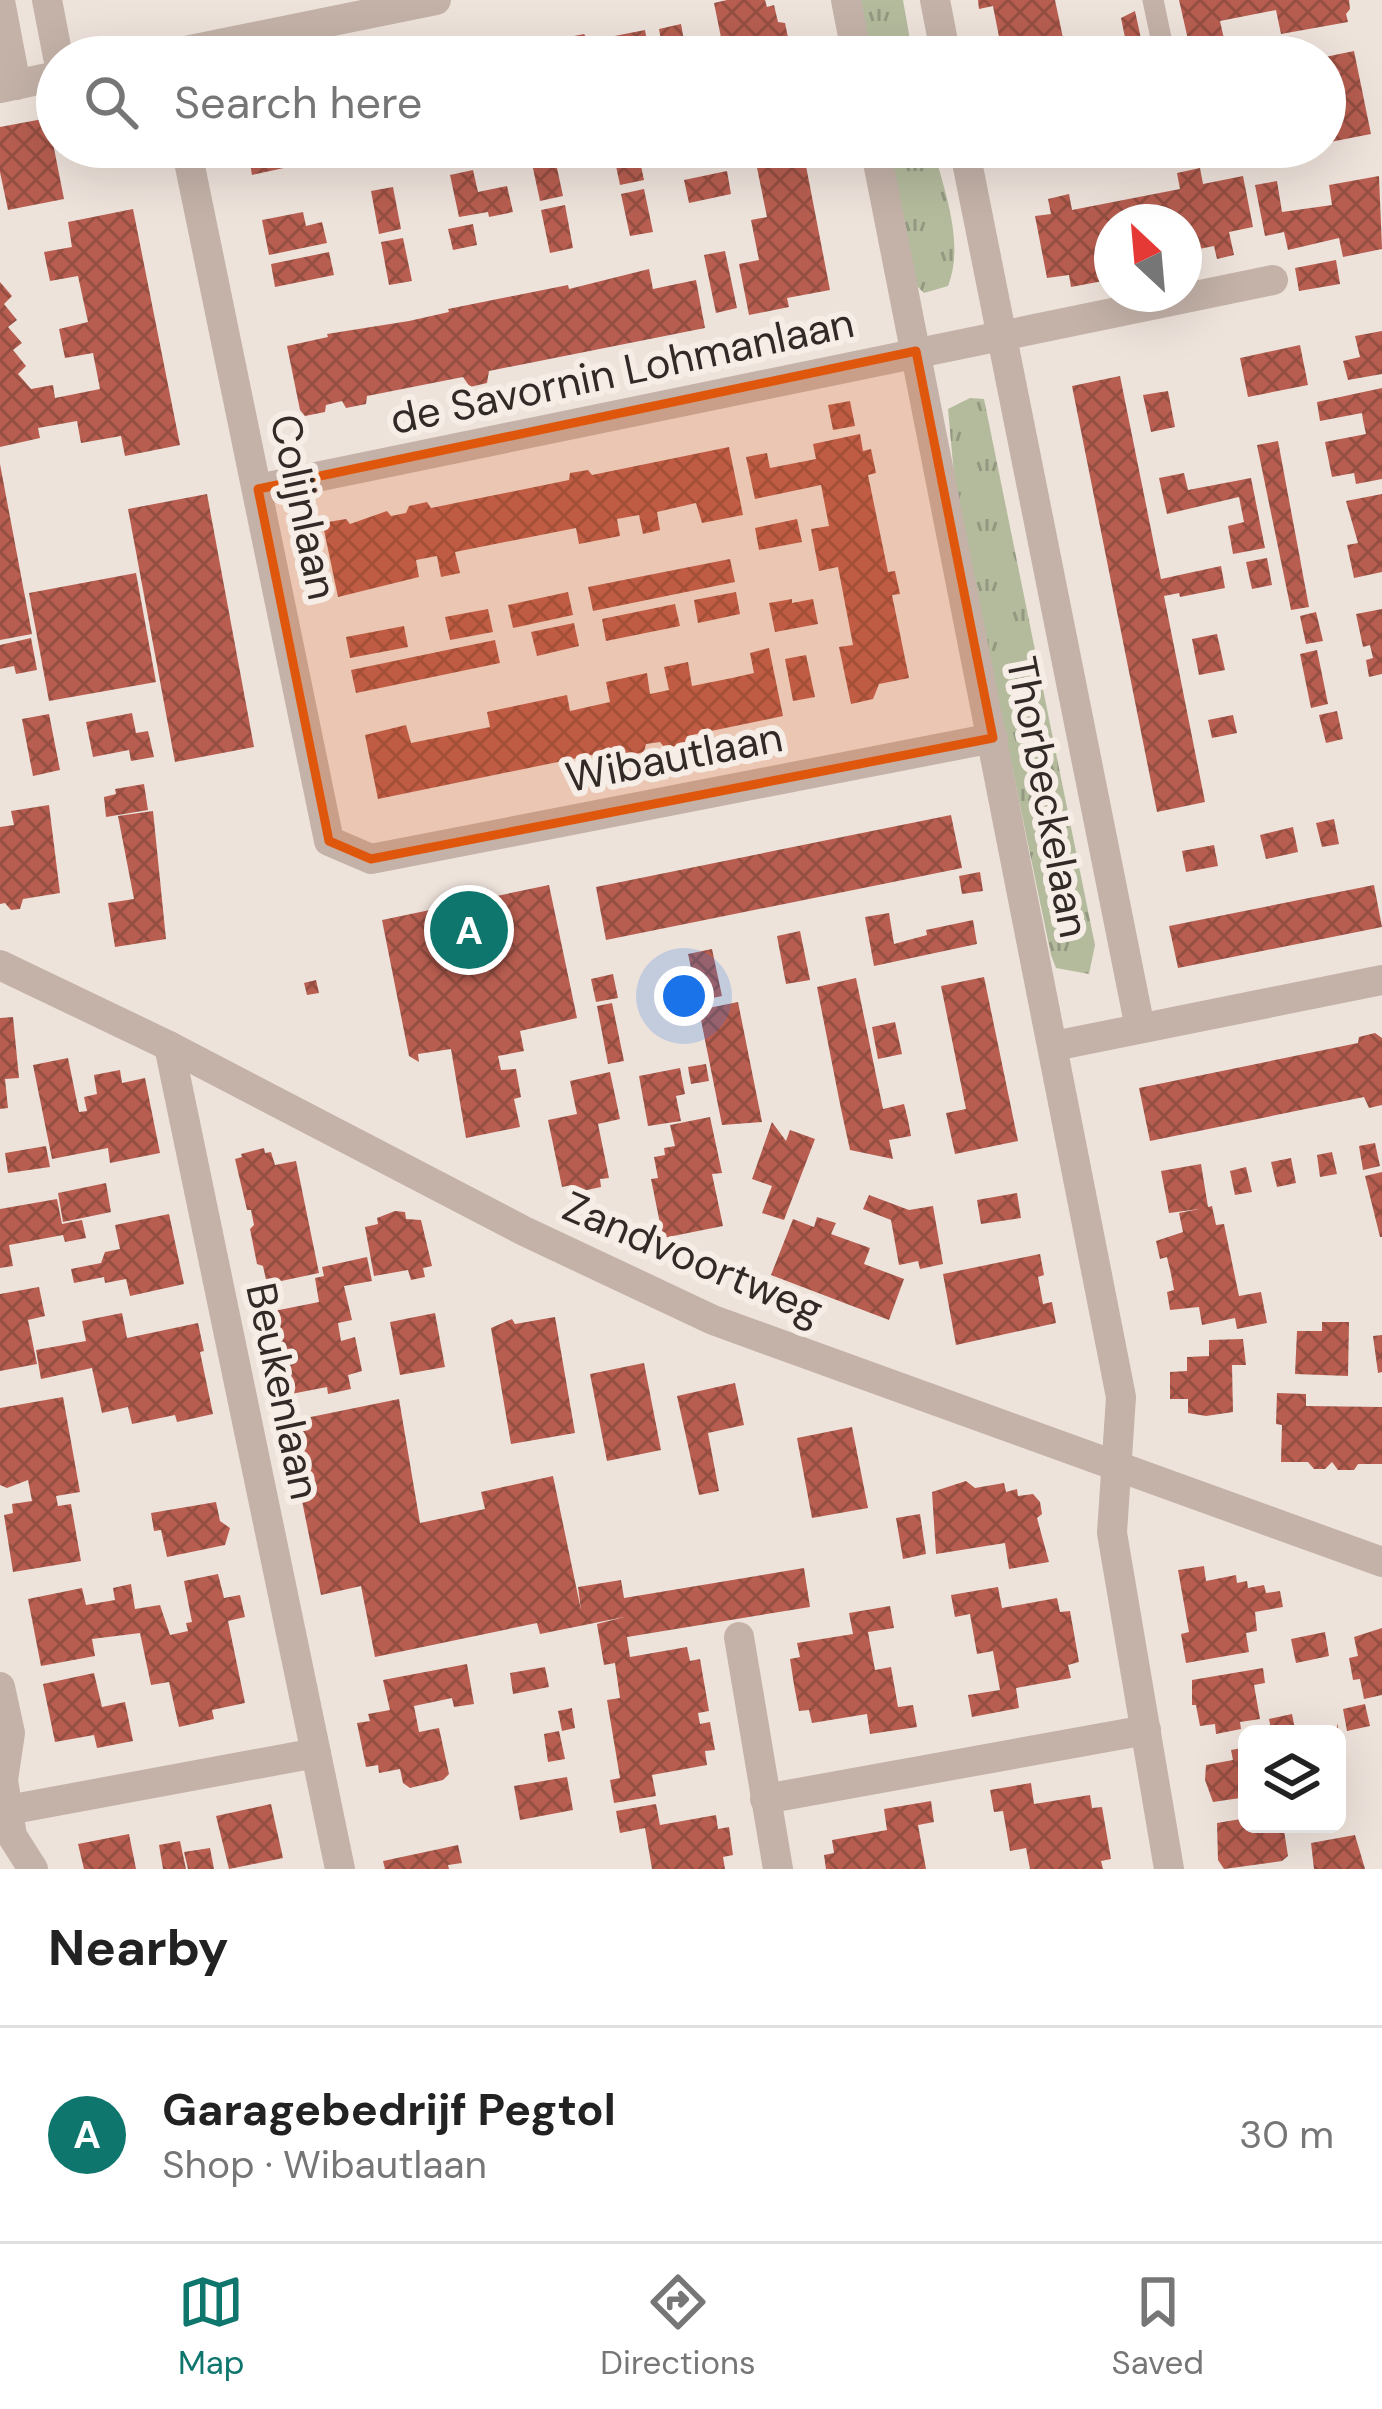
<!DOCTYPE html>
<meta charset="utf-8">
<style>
body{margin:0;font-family:"DM Sans",sans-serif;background:#f2f2f2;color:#222}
.controls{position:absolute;right:36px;bottom:36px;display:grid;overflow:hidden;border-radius:18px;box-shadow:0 12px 48px #0002}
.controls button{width:108px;height:108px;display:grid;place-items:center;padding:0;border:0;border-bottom:3px solid #e0e0e0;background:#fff;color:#222;font:60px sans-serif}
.compass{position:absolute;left:1094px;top:204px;width:108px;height:108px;border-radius:50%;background:#fff;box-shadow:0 12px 48px #0002;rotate:334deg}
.you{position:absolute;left:684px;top:996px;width:42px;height:42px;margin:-30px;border:9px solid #fff;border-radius:50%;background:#1a73e8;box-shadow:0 0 0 18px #1a73e833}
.badge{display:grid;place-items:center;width:78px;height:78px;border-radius:50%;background:#0f766e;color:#fff;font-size:39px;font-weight:700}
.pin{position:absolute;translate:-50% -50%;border:6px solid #fff;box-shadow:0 3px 12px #0006}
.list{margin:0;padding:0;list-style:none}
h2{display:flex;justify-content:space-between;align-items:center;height:156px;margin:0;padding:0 48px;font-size:51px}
h2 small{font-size:39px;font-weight:400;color:#767676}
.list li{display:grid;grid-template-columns:78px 1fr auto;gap:36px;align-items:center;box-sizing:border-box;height:216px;padding:0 48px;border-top:3px solid #e0e0e0}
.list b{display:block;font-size:45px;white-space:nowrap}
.list p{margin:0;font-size:39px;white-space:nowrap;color:#767676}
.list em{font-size:39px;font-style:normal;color:#767676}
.icon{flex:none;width:66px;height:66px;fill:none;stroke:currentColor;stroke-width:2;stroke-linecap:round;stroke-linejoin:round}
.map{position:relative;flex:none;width:1382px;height:1869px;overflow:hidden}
.search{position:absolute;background:#fff;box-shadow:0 12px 48px #0002;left:36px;right:36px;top:36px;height:132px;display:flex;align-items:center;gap:30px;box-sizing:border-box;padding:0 42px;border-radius:66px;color:#767676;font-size:45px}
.sheet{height:372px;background:#fff}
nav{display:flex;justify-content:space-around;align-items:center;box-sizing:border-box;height:168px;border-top:3px solid #e0e0e0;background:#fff;font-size:33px;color:#767676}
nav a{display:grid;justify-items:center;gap:6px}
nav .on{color:#0f766e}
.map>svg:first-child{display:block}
.grass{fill:url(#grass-tufts)}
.building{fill:url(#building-cross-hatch)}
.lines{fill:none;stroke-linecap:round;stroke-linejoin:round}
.lane{stroke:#c4b2a8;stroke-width:21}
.street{stroke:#c4b2a8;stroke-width:30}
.marked{fill:#df570d;fill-opacity:0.2;stroke:#df570d;stroke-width:9;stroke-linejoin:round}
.labels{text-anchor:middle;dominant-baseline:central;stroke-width:12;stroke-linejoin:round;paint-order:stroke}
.street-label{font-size:42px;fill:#322a27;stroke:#f6ede6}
</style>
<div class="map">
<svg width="1382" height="1869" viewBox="0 0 1382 1869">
<defs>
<pattern id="grass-tufts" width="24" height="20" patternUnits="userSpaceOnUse" patternTransform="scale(3)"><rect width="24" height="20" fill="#b4bb9d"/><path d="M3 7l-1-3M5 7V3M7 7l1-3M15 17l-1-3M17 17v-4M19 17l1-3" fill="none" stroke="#939880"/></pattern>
<pattern id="building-cross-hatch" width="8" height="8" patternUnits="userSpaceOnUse" patternTransform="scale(3)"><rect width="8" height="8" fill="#b75e50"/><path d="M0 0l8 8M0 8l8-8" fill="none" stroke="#954e42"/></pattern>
</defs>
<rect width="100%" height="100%" fill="#eee3db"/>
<g class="grass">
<polygon points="858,0 903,0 913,57 867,57"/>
<path d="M885 147H933C944 190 965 243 948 286L924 293 914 283Z"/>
<polygon points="970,398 984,399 1095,945 1089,974 1056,968 1051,955 956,497 948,409"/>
</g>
<g class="building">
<polygon points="727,0 765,0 767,7 774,5 778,22 785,23 789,42 782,45 784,57 725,57 714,3"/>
<polygon points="978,0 1055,0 1067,57 989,57 988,50 1001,47 993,6 979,9"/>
<polygon points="1179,0 1349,0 1350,9 1346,14 1348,22 1281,34 1276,10 1220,21 1228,57 1192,57"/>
<polygon points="1135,11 1140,34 1144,57 1129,57 1121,18"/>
<polygon points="681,24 687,57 664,57 659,29"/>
<polygon points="645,30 650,57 523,57 524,47 544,43 548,49 563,46 564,38 584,34 589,41"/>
<polygon points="1272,43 1274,57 1235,57 1234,51"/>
<polygon points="1354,51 1371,134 1325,143 1325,57"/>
<polygon points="48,118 64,199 8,210 0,172 0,127"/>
<polygon points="247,147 290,147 293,166 252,175"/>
<polygon points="612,147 637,147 644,180 620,185"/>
<polygon points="734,147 809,147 812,161 806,166 830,290 787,298 789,307 749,315 739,264 759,260 751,220 767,217 754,153 739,156"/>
<polygon points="554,154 563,196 540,201 531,159"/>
<polygon points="1200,168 1203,184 1243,176 1253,227 1229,232 1234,255 1217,259 1214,246 1184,252 1184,222 1112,222 1112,266 1101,268 1103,281 1071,287 1069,275 1047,278 1035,216 1051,214 1048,199 1069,194 1072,210 1180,189 1177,173"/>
<polygon points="473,170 478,192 507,186 513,212 489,217 488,212 459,217 450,175"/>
<polygon points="727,171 731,194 689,203 684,180"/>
<polygon points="1379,176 1382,249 1343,257 1339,238 1288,250 1284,232 1265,236 1255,185 1277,181 1282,212 1332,205 1329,185"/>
<polygon points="393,187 401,229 379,234 371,191"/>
<polygon points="644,189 653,232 630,236 621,194"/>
<polygon points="565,205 573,248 550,253 541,210"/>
<polygon points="133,209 180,445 125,456 121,436 81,443 77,421 38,428 40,438 0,447 0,282 12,296 4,304 17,320 8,327 22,343 13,350 26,366 18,374 31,389 53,385 55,398 100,389 93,353 65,358 59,329 88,322 78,276 50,281 44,252 72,247 68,222"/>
<polygon points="303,212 306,226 322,222 327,243 269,255 262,220"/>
<polygon points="473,224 477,245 453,250 448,229"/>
<polygon points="403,238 412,281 389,285 381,242"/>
<polygon points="725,251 737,308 716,313 704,255"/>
<polygon points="329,252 334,275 275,287 271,264"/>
<polygon points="1336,260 1340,284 1299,291 1295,268"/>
<polygon points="649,269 653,289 696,280 705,328 489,371 487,383 470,387 463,377 367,396 366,404 346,408 342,401 326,405 325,412 305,416 300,410 287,346 328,337 327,334 409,321 449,312 448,309 568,285 569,289"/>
<polygon points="1382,331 1382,374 1348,380 1343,361 1360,357 1355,336"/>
<polygon points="1300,345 1308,385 1248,397 1240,358"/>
<polygon points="1120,376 1161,579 1221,566 1225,588 1180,597 1179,593 1164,596 1205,802 1157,812 1072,386"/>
<polygon points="1382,388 1382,479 1356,484 1354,473 1332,477 1325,442 1366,434 1363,420 1362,413 1320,421 1317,402"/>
<polygon points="1168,391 1175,427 1151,432 1143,395"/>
<polygon points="850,401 855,426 833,430 828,405"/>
<polygon points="860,434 863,451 871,449 876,473 868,475 888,572 895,571 900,594 892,595 909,678 879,684 873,699 851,704 839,647 853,645 838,567 819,571 811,529 829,526 821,485 755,499 746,457 767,453 770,468 816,459 813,444"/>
<polygon points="1278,441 1309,607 1291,610 1257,445"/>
<polygon points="729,447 743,515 702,523 696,503 657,512 660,530 643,534 639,515 617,519 620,536 579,544 576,528 455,552 460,573 441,577 437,556 416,560 419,577 338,597 324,530 328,522 346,519 350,524 387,511 391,516 406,513 409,506 427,502 431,508 569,480 570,473 588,470 592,475"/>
<polygon points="0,464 32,634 0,640"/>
<polygon points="1184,473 1188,490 1251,478 1265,548 1233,554 1228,526 1244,522 1239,497 1167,514 1159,478"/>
<polygon points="207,494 254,747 175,762 128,509"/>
<polygon points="1382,494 1382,572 1354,578 1347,545 1358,543 1346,501"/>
<polygon points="797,519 802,542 759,550 755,528"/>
<polygon points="1267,558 1272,585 1252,589 1246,562"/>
<polygon points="730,559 735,582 593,611 588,587"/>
<polygon points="136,573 156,682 49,701 29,593"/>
<polygon points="568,592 573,615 513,628 508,605"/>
<polygon points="736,592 740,614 698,623 694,600"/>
<polygon points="792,599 792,603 813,599 818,624 775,632 769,603"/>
<polygon points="675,604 680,626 606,641 602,619"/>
<polygon points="488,609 493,632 450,640 445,617"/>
<polygon points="1382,609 1382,674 1369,677 1366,660 1373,658 1370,645 1363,647 1356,614"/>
<polygon points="1316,612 1323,641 1306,644 1300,616"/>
<polygon points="574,623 579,646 537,656 531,632"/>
<polygon points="404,626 408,647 350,658 346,637"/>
<polygon points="1217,634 1225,670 1199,675 1192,639"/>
<polygon points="31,638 37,670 16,674 14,666 0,669 0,645"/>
<polygon points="495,640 500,663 356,693 351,670"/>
<polygon points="769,648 783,716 687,736 685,744 665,748 660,742 646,744 644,752 626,756 621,749 378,799 365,735 406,725 411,743 490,727 487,712 567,695 570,711 610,702 606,682 647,673 650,694 669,690 664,667 688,662 692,686 732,678 754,673 750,653"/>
<polygon points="1317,650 1328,704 1311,708 1300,654"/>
<polygon points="806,655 815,697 793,701 785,659"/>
<polygon points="1337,711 1343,739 1326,743 1319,715"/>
<polygon points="132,713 136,733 148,731 154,757 131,761 129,750 93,757 86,722"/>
<polygon points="49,714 60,770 33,776 22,719"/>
<polygon points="1233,715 1237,733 1212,738 1208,720"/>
<polygon points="144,784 148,810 106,817 104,797 116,794 115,789"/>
<polygon points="49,805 60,893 23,899 20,909 11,910 5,903 0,904 0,827 14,825 11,811"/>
<polygon points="153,811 166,939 115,947 108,903 134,899 118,816"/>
<polygon points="951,815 962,868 606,940 596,887"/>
<polygon points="1334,819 1339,844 1322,847 1316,823"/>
<polygon points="1293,827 1298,852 1266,859 1260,835"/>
<polygon points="1214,845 1218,866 1186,872 1182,851"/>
<polygon points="980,872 983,891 962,894 959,876"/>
<polygon points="549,885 577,1018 520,1031 524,1051 498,1056 501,1070 516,1069 521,1097 514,1099 520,1127 466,1138 451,1049 418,1054 419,1062 409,1056 382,920"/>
<polygon points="1374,885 1382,927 1178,968 1169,926"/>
<polygon points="889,913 894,944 927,935 926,930 973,920 977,944 874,966 865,917"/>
<polygon points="800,931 810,980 786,984 777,936"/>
<polygon points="712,949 722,996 698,1001 688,954"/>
<polygon points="613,974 618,998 596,1002 591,979"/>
<polygon points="984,977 1018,1141 955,1154 946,1113 966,1109 941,986"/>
<polygon points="856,978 883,1109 904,1104 908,1120 911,1136 889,1140 893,1159 850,1150 841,1109 817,987"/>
<polygon points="316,980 319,993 307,995 304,983"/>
<polygon points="738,1002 762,1122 722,1125 699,1010"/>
<polygon points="612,1003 624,1061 608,1064 597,1006"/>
<polygon points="13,1017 19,1078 5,1079 8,1108 0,1109 0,1018"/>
<polygon points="895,1022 902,1054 878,1059 872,1027"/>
<polygon points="1375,1033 1382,1038 1382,1105 1369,1108 1364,1097 1150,1141 1139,1088 1358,1043 1359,1037"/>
<polygon points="68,1058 79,1112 87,1111 84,1097 97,1094 94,1075 120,1070 122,1083 145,1078 160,1153 110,1163 108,1148 52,1159 33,1065"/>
<polygon points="706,1064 709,1081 691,1084 688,1067"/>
<polygon points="680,1068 685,1094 676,1096 681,1121 648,1126 639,1076"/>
<polygon points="610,1072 620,1119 598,1124 609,1178 600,1179 601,1187 573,1193 572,1185 562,1187 548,1120 577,1114 570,1081"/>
<polygon points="710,1117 722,1173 712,1174 723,1226 663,1238 651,1179 658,1178 654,1157 665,1155 664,1148 675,1146 670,1125"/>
<polygon points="772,1122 786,1141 790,1130 815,1139 784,1220 762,1213 772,1186 752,1179"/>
<polygon points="1375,1143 1380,1166 1363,1170 1359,1146"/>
<polygon points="46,1146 50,1167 8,1173 5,1153"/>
<polygon points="264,1148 265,1153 271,1152 275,1165 296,1161 319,1273 267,1284 263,1266 257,1264 250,1229 254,1225 251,1210 247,1210 235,1159 242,1157 241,1154"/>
<polygon points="1332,1152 1337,1174 1320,1177 1317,1155"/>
<polygon points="1291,1158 1296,1183 1277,1187 1271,1162"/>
<polygon points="1201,1164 1208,1207 1212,1206 1216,1225 1224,1224 1239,1296 1261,1292 1267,1323 1237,1329 1235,1318 1202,1325 1199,1307 1170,1310 1167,1292 1174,1290 1171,1274 1167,1257 1160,1259 1156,1241 1183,1232 1179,1213 1199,1209 1169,1213 1161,1171"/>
<polygon points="1246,1167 1252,1192 1235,1195 1230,1171"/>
<polygon points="1382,1172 1382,1237 1380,1237 1365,1176"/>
<polygon points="106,1183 111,1212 63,1222 58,1193"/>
<polygon points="1017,1193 1021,1218 981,1224 977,1200"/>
<polygon points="869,1195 909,1210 933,1206 943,1264 920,1269 918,1261 899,1265 891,1220 863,1209"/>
<polygon points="57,1199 62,1224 82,1220 86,1238 65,1242 63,1235 9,1245 13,1266 0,1268 0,1209"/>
<polygon points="395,1211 405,1212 406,1219 421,1220 432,1266 423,1268 425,1277 411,1280 408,1270 374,1276 365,1227 378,1224 377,1218"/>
<polygon points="169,1214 184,1284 130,1296 126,1279 105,1283 104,1277 74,1283 71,1269 101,1263 105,1252 120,1249 115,1225"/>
<polygon points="817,1217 836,1223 831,1234 870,1248 864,1264 904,1279 889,1320 771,1275 793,1219 814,1227"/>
<polygon points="1040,1254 1044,1275 1038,1277 1043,1304 1052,1302 1056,1323 956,1345 943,1274"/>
<polygon points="367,1257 372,1281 344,1286 352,1320 338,1323 341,1341 355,1337 362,1371 348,1375 351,1389 328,1394 327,1387 291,1394 276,1335 274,1311 319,1302 315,1278 324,1276 322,1267"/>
<polygon points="39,1287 45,1316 28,1320 37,1364 0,1371 0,1294"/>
<polygon points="122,1313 127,1338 198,1323 204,1351 200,1352 213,1414 177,1422 175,1415 132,1424 128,1407 102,1413 92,1368 41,1379 36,1350 86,1341 82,1321"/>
<polygon points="435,1313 445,1367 400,1375 390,1322"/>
<polygon points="555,1317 575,1433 511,1444 491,1328 512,1319 515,1324"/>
<polygon points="1322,1322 1349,1322 1348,1376 1295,1374 1297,1331 1322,1331"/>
<polygon points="1382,1335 1382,1372 1378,1373 1373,1336"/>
<polygon points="1243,1339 1246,1365 1232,1365 1233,1412 1206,1416 1188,1413 1188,1399 1170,1399 1170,1372 1187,1371 1187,1357 1209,1356 1209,1340"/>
<polygon points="644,1363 661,1450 607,1461 590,1374"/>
<polygon points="735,1383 744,1425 708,1433 719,1491 699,1495 677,1396"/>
<polygon points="1277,1393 1306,1394 1306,1406 1382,1407 1382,1464 1358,1464 1354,1470 1338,1470 1332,1462 1325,1469 1314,1469 1308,1462 1281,1462 1282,1425 1276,1424"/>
<polygon points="63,1397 80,1492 56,1496 58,1506 71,1504 81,1561 13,1572 4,1515 13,1513 12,1504 32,1501 28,1480 7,1488 0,1485 0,1408"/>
<polygon points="399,1399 420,1523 485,1509 481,1492 553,1476 581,1610 578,1587 621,1580 624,1598 804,1568 810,1607 627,1637 630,1657 687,1647 690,1661 700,1659 709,1711 698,1713 700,1724 710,1722 715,1750 705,1751 707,1765 652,1775 656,1796 614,1803 610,1780 620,1778 607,1700 620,1698 615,1663 604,1665 597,1624 624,1617 540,1634 537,1623 375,1657 361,1586 321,1595 297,1476 301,1475 291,1421"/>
<polygon points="852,1427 868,1508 812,1518 797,1438"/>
<polygon points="966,1481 975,1488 1004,1483 1006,1492 1017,1489 1018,1496 1033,1494 1040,1502 1042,1514 1037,1518 1049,1562 1009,1569 1005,1543 936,1554 932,1492"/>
<polygon points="216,1502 220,1521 230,1528 225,1545 167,1557 161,1530 154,1531 151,1513"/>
<polygon points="920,1514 926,1554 903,1559 896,1518"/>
<polygon points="1204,1566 1206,1581 1236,1575 1237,1583 1247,1581 1248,1588 1264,1585 1266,1593 1280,1591 1283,1607 1255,1612 1257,1631 1246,1633 1249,1652 1186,1663 1181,1634 1189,1632 1178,1570"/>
<polygon points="218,1574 224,1598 240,1595 245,1617 228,1621 245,1703 212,1710 214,1719 179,1727 169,1682 151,1685 140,1633 92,1639 95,1656 41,1666 28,1599 82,1588 86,1605 115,1600 113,1588 131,1584 135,1609 160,1605 170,1635 188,1631 186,1623 192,1622 184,1581"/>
<polygon points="998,1587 1002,1608 1057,1598 1060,1612 1070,1611 1079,1662 1068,1665 1071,1678 1016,1688 1019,1708 972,1717 968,1695 1000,1690 993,1651 977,1654 970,1614 955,1617 951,1595"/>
<polygon points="890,1606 894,1628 868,1632 875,1670 891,1667 898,1707 913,1705 917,1727 870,1734 867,1714 812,1723 809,1710 799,1711 794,1685 790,1659 800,1657 797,1643 853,1634 849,1613"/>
<polygon points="1382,1628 1382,1695 1364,1699 1360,1679 1353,1680 1349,1658 1358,1656 1354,1637"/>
<polygon points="1325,1632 1329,1656 1296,1663 1291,1639"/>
<polygon points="467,1664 474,1704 454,1707 452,1698 414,1706 419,1732 439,1728 449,1774 443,1780 410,1788 403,1783 400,1769 379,1773 378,1765 366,1767 357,1723 370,1721 368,1714 390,1710 383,1680"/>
<polygon points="545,1667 549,1687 513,1694 510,1673"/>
<polygon points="1263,1668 1265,1683 1254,1685 1260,1719 1240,1722 1241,1729 1216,1734 1215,1724 1200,1726 1196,1705 1192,1705 1192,1680"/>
<polygon points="94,1673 102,1707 125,1702 133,1741 97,1748 94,1735 55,1742 43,1684"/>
<polygon points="1365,1704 1370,1726 1347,1731 1343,1709"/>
<polygon points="572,1708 575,1728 562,1731 558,1711"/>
<polygon points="1292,1714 1296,1734 1272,1734 1269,1719"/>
<polygon points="1337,1723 1345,1754 1337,1755 1337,1734 1307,1731 1337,1727"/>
<polygon points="559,1731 565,1759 548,1762 544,1734"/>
<polygon points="1247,1747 1247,1797 1213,1802 1205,1780 1206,1765 1233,1760 1231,1750"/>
<polygon points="567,1777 573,1810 520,1820 514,1786"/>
<polygon points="1031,1783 1034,1804 1090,1795 1092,1808 1102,1807 1111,1859 1101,1861 1103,1869 1030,1869 1026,1848 1010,1851 1003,1811 994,1812 990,1790"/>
<polygon points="931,1801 934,1822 918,1825 926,1869 826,1869 824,1855 834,1853 832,1840 887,1830 884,1809"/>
<polygon points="271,1804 283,1858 229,1869 216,1816"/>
<polygon points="656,1804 660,1825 716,1815 718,1829 729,1827 733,1855 723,1857 725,1869 652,1869 645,1828 620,1833 616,1811"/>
<polygon points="1247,1818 1247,1824 1283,1824 1288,1856 1282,1861 1224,1869 1218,1860 1217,1823"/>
<polygon points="129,1834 136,1869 84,1869 78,1844"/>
<polygon points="1355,1835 1365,1869 1314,1869 1311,1843"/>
<polygon points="180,1841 186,1869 163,1869 159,1845"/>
<polygon points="458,1845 462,1863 448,1865 449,1869 385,1869 383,1861"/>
<polygon points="210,1848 214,1869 188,1869 184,1852"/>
</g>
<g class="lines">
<polyline class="lane" points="1153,0 1165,57"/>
<g class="street">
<polyline points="47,0 58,57"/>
<polyline points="846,0 857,57"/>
<polyline points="935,0 946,57"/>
<polyline points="0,1 16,85"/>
<polyline points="156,57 436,0"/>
<polyline points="0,88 57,76"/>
<polyline points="186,147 329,841 371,859 993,738"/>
<polyline points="875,147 1121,1397 1112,1533 1169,1869"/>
<polyline points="964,147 1140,1028"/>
<polyline points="258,489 1273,280"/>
<polyline points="0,965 169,1046 524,1231 713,1320 1382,1562"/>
<polyline points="169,1046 340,1869"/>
<polyline points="1054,1046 1382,980"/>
<polyline points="739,1637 778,1869"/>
<polyline points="0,1687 10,1733 3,1780 12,1836 33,1869"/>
<polyline points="765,1799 1146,1730"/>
<polyline points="8,1810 316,1753"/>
</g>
</g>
<path class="marked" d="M916 351 993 738 371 859 329 841 258 489Z"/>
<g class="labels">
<g class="street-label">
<text transform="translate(622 371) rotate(-12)">de Savornin Lohmanlaan</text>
<text transform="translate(304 507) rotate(78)">Colijnlaan</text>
<text transform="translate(674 757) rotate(-11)">Wibautlaan</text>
<text transform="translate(1048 797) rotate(79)">Thorbeckelaan</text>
<text transform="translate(693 1258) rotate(23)">Zandvoortweg</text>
<text transform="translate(283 1391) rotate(78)">Beukenlaan</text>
</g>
</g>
</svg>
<div class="controls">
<button><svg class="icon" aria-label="layers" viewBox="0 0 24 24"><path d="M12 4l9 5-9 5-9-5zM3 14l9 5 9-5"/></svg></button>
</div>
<svg class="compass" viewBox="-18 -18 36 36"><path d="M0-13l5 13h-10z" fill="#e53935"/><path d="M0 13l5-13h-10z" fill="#767676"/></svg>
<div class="you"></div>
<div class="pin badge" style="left:469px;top:930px">A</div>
<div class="search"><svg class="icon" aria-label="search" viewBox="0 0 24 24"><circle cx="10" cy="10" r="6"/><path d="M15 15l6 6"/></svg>Search here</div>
</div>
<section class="sheet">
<h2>Nearby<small></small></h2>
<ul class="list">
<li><span class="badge">A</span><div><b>Garagebedrijf Pegtol</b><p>Shop · Wibautlaan</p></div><em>30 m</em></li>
</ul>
</section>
<nav>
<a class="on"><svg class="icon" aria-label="map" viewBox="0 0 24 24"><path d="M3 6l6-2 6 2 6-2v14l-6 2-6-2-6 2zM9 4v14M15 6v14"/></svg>Map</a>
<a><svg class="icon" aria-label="directions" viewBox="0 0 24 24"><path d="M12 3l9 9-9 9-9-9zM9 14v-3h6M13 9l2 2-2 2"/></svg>Directions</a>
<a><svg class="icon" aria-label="saved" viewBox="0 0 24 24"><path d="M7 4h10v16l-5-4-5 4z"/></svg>Saved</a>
</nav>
